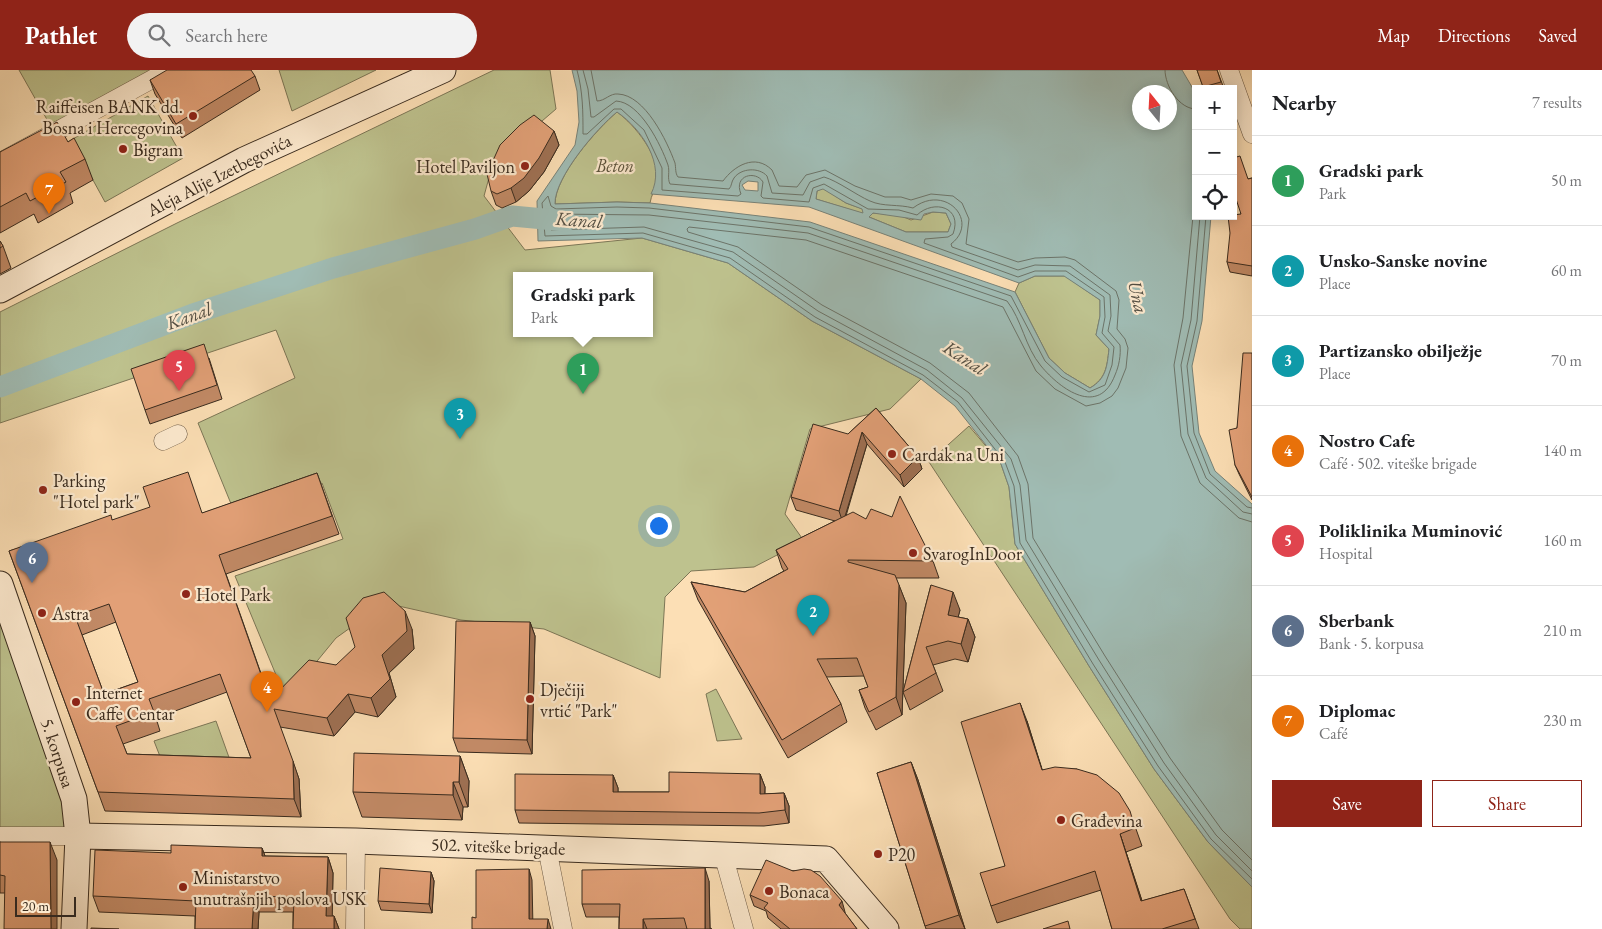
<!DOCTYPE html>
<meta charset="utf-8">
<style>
body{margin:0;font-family:"EB Garamond",serif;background:#f2f2f2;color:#202124}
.controls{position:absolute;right:15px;top:15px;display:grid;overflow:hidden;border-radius:0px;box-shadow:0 2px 12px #0003}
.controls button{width:45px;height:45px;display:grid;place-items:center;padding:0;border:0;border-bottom:1px solid #e0e0e0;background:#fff;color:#202124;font:25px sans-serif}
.compass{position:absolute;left:1132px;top:15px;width:45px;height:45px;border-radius:50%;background:#fff;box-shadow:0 2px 12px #0003;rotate:342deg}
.scale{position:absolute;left:15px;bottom:12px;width:61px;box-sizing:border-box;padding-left:5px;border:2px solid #392b1e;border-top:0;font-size:14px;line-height:18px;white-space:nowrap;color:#392b1e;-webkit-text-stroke:4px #fdeacf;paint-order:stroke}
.you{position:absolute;left:658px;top:455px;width:18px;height:18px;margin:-12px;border:4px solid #fff;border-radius:50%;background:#1a73e8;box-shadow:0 0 0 8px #1a73e833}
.badge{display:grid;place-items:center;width:32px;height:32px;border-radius:50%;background:#8f2418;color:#fff;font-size:16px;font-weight:700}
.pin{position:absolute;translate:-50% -41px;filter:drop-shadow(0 1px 2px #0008)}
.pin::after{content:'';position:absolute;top:26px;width:18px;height:15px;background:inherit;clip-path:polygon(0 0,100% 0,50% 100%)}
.popup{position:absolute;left:513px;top:202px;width:140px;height:65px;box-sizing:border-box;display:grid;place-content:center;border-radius:0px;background:#fff;filter:drop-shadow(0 1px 4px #0005);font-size:16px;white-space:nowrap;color:#757577}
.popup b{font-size:19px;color:#202124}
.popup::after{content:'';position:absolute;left:50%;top:100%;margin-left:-10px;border:10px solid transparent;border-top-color:#fff}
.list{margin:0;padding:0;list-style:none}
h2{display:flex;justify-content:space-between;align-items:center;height:65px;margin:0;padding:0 20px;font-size:21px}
h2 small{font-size:16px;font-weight:400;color:#757577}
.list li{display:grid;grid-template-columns:32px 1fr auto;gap:15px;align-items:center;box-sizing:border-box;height:90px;padding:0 20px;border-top:1px solid #e0e0e0}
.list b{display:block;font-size:19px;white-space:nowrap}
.list p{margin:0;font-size:16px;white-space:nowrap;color:#757577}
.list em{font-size:16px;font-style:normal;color:#757577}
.actions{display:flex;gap:10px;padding:15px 20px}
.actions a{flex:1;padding:11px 0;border:1px solid #8f2418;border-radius:0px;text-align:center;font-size:18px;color:#8f2418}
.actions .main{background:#8f2418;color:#fff}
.icon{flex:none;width:28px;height:28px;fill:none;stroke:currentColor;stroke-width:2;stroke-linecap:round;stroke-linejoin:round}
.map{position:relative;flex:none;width:1252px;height:859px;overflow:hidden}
header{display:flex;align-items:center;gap:30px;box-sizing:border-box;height:70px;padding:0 25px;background:#8f2418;color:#fff}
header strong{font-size:24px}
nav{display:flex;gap:28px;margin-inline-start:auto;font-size:18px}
.search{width:350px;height:45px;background:#f2f2f2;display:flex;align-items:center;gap:12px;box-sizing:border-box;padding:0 18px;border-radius:28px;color:#757577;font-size:19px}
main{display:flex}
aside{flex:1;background:#fff}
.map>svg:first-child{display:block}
.green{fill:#bec28e;stroke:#7c7656;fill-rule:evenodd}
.water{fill:#a0bcb4;stroke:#778278;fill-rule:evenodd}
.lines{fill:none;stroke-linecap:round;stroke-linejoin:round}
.shore{stroke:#6c7469;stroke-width:1}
.canal{stroke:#a0bcb4;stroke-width:21}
.street-casing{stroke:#6a5844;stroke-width:19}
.secondary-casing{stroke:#392b1e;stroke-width:27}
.street{stroke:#fdeacf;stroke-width:18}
.secondary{stroke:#fdeacf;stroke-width:25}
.wall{fill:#c28a66;stroke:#392b1e;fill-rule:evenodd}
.shaded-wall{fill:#9e7053;stroke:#392b1e}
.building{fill:#e2a077;stroke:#392b1e;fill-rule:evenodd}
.poi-dot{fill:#8f2418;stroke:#fdeacf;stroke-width:2}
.labels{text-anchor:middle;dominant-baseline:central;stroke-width:4.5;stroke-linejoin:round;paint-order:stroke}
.poi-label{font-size:18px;fill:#392b1e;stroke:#fdeacf;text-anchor:start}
.park-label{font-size:18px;font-style:italic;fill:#5a513a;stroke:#fdeacf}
.street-label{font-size:18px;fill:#392b1e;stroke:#fdeacf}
.water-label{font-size:19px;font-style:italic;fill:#534f44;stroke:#fdeacf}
</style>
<header>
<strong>Pathlet</strong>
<div class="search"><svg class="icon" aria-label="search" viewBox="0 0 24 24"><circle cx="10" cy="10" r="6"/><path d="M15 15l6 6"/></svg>Search here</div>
<nav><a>Map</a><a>Directions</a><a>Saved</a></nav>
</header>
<main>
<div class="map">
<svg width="1252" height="859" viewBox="0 0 1252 859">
<rect width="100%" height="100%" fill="#fcdfb5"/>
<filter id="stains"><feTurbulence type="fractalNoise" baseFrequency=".004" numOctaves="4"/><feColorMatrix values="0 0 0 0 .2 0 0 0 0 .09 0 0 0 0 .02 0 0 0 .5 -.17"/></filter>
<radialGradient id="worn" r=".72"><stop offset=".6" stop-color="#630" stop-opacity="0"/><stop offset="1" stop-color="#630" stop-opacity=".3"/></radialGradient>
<g class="green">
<polygon points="19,0 169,0 54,62"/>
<polygon points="279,0 376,0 292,41"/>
<path d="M494 0H550L556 39 493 93 484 126 525 180 642 168 728 193 812 251 921 309 890 339 810 359 785 444 804 471 754 497 691 501 665 527 660 608 544 559 461 550 385 533 336 568 286 629 235 506 343 469 322 413 236 446 198 353 295 308 276 260 0 353V242L177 153ZM517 205H649V263H517Z"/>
<polygon points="148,26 183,88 105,132 82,90 64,74"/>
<path d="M617 42C635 55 661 87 657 111 656 119 651 125 650 133L617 132 555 134C555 106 597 59 617 42Z"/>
<polygon points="823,118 846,133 863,139 864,144 816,129 817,121"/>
<polygon points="933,142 946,143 951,154 948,162 906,162 869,147 873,143 899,145 911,150"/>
<path d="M1035 206H1065L1100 230V246L1096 265 1109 279C1107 297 1106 308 1090 318L1065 303 1049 288 1015 222 1019 213Z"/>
<polygon points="969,356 1001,394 1009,417 1015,474 1089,596 1154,699 1208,772 1252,817 1252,859 1240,859 1230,849 929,392"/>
<polygon points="0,514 78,766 0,766"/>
<polygon points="716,619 742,669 717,671 706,624"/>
<polygon points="216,651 231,693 161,689 154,671"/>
</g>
<path class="water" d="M572 0H1182L1192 17 1196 28V146H1211L1202 251 1192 296 1199 363 1215 401 1252 434V817L1208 772 1154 699 1089 596 1015 474 1009 417 1001 394 955 336 921 309 812 251 728 193 642 168 538 171 537 131 575 75 579 52 577 21ZM1140 22H1170V52H1140ZM617 42C642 59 666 95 651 124L809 137 1019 213 1035 206H1064L1100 230V246L1096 265 1109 279C1107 297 1106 309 1090 318L1065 303 1049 288 1015 222 810 152 650 133 617 132 555 134C554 108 597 58 617 42ZM748 111 758 112V121L745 120 742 115ZM823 119 846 133 862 139 863 143 816 129 817 121ZM933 142 946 143 951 154 948 162H906L869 147 873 143 921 150 924 144Z"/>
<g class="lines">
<g class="shore">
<path d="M577 0C583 22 583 42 583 64H587L614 39H621L644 60 662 98V120L738 126 741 124C733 105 756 100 763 112L761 126 763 128 809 132 813 118 824 114 868 139 899 140 917 145C934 129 963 137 953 164L948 167 925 169 924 173 1018 207 1035 201H1066L1104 227 1105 247 1102 263 1114 277 1112 295 1105 315 1089 322 1062 307 1045 291 1011 226 809 157 649 138 617 137 556 139 551 136 548 126 542 133 545 166 643 163 730 188 815 247 923 305 958 332 1005 392 1014 416 1020 473 1093 594 1158 696 1211 769 1252 809"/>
<path d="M583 0 588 19 591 47H594L616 31C640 32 661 75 668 95 670 102 667 108 670 114L729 119C732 116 731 112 734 108 741 98 759 97 767 106L772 123 803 125 810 112 824 107C838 111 856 125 870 131 883 137 899 134 913 138 946 113 980 152 951 174L952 177 1018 200 1035 195 1070 196 1110 225 1111 246 1108 261 1120 275C1121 285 1119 296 1115 305 1099 347 1061 320 1041 296 1025 277 1022 250 1007 231L808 163 649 145 551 144 549 146 551 160 644 157 733 182 818 241 927 300 962 328 1011 389 1020 415 1026 470 1099 590 1164 693 1216 765 1252 801"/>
<path d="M591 0 597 31C605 31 610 23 618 24 645 25 667 71 675 93 676 98 675 103 678 107L723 111C734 96 755 83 772 100L779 116 797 117 806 105 825 100 855 116 885 127H901L911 130 931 124 953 126 962 133 969 149 966 174 1018 192 1035 188 1065 187 1075 190 1116 221 1119 230 1117 259 1125 269 1128 278 1126 298 1118 318 1112 326 1100 333 1086 336 1055 319 1036 301 1003 237 806 170 689 157 687 159 688 162 738 177 822 235 930 293 969 323 1018 386 1028 414 1033 468 1105 586 1170 688 1222 760 1252 790"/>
<path d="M1165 0C1165 16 1179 39 1196 39"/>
<polyline points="1196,137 1193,146 1183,248 1174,295 1181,366 1200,413 1239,448 1252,452"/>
<polyline points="1200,146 1191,250 1181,295 1188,364 1206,408 1243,442 1252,444"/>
<polyline points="1206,146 1197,251 1187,296 1194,363 1210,404 1247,437 1252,438"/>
</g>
<polyline class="canal" points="0,317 193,244 333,198 475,159 512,146 566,151"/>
<defs>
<g id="street">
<polyline points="1229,0 1252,64"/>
<polyline points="0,92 169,0"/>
<polyline points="163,371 178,364"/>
<polyline points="0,766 78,766"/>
<polyline points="547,778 563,859"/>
<polyline points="723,784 744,859"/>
<polyline points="355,859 356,771"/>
</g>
<g id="secondary">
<polyline points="0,220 244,90 443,0"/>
<polyline points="0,514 74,729 78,766 74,859"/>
<polyline points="78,766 356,771 826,789 886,859"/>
</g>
</defs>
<use href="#street" class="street-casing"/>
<use href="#secondary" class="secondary-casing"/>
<use href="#street" class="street"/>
<use href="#secondary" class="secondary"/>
</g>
<g class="wall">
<polygon points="1197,0 1217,0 1223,16 1215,19 1204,19"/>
<polygon points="255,6 260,20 182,68 155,24 150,10"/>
<polygon points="554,61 559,75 544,102 529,121 516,132 502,138 496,135 491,121"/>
<polygon points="68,72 85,89 93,110 70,123 73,133 38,153 34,144 0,163 0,82"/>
<polygon points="1252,108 1252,206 1230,202 1227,192 1241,144 1248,109"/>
<polygon points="0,171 3,176 11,198 0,204"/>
<polygon points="1252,283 1252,430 1239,404 1235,395 1237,358"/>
<polygon points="209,288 222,329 150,354 145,340"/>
<polygon points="876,338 918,387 922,399 904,417 867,374 846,446 933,491 939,508 896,508 906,533 902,645 876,660 865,638 859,620 868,617 864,606 826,607 841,634 847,652 788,688 698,530 691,512 745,522 784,501 782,498 776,480 835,451 796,440 791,427 848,364"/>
<path d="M317 403 339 464 226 504 270 629 336 595 412 559 414 579 389 603 396 627 378 647 355 642 334 666 280 657 299 709 301 747 105 741 9 481 112 450 203 443ZM116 552 138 612 104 624 82 565ZM227 622 251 688 127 684 123 674 160 661 156 648Z"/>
<polygon points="931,515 960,540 958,547 968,549 975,567 968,592 955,589 933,595 943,621 910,640 903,622"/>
<polygon points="530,552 535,566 532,684 458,682 453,668"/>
<polygon points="1027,651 1042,700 1077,699 1136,759 1142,776 1126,782 1142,831 1184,819 1199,859 1112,859 1101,820 997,853 991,836 1005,796"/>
<polygon points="460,686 469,711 468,737 463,737 462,750 362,747 353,722"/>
<polygon points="911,692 918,710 965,859 926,859 877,703"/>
<polygon points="760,704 765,717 765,724 784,723 789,736 789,753 764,756 519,753 515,740 613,705 618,718 618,722 669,722"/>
<polygon points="0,772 57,790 5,823 0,823"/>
<polygon points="262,778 265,786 328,787 333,803 332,846 334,846 339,859 293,859 293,842 259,842 258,859 195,859 195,846 99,842 93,826 171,783"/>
<polygon points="431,802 434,811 432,843 381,840 378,831"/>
<polygon points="709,811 710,858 712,859 619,859 619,847 586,847 582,834"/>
<polygon points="750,825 845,842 845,843 857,859 781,859 768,848 766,841 754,836"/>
</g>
<g class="shaded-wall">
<polygon points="554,61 559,75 544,102 529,121 516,132 511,118"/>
<polygon points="862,362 867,374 843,453 839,441"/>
<polygon points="918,387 922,399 904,417 900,405"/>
<polygon points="899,515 906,533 902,645 896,627"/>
<polygon points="953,522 960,540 954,563 948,545"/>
<polygon points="405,541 412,559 414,579 389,603 396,627 378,647 371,628 382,585"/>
<polygon points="968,549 975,567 968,592 961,574"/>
<polygon points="530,552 535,566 532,684 527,670"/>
<polygon points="348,624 355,642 334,666 327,648"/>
<polygon points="1020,633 1027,651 1048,718 1042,700"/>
<polygon points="460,686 469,711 468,737 459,712"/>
<polygon points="293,691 299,709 301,747 294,729"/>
<polygon points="911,692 918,710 965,859 959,845"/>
<polygon points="760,704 765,717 764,737 760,724"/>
<polygon points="613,705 618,718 618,735 613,722"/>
<polygon points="453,712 463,737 462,750 453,725"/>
<polygon points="784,723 789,736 789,753 785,740"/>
<polygon points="1120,764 1126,782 1148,849 1141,831"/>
<polygon points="50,772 57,790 57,859 51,859"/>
<polygon points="262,778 268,794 262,786"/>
<polygon points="328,787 333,803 332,859 326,846"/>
<polygon points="705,798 709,811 710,859 705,859"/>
<polygon points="529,799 532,810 533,859 529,849"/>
<polygon points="431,802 434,811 432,843 429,834"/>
<polygon points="254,826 259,842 258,859 252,859"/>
<polygon points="842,831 845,842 843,846 839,835"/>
<polygon points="334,846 339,859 334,859"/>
<polygon points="548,849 551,859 547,859"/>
<polygon points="643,849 647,859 643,859"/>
</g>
<g class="building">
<polygon points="167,0 251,0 255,6 176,54 150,10"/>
<polygon points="1197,0 1217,0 1221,12 1203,17"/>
<polygon points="534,45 554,61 539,88 524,108 511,118 497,124 491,121 487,104 500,75 520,55"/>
<polygon points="57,52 68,72 74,68 85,89 60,102 66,112 30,131 26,123 0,137 0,82"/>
<polygon points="1240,86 1248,109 1252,108 1252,196 1227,192 1230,163 1228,146 1233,146 1233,145 1241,144 1233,120 1233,88"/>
<polygon points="0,171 3,176 0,178"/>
<polygon points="204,274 217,315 145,340 131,299"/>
<polygon points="1243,283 1252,283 1252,427 1235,395 1229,360 1237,358"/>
<polygon points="876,338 918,387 900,405 862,362 839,441 791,427 813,354 848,364"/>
<path d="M188 402 202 443 317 403 332 446 219 485 270 630 309 590 336 595 355 577 346 548 363 528 384 522 405 541 407 561 382 585 390 609 371 628 348 624 327 648 274 639 293 691 294 729 98 722 9 481 111 445 112 450 150 437 143 417ZM109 534 138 612 104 624 75 546ZM220 604 251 688 127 684 116 656 154 642 149 629Z"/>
<polygon points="900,426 933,491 848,490 848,492 895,505 899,515 896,627 869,642 859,620 868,617 857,588 817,589 841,634 782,670 691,512 745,522 788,499 776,480 853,442 866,449 871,439 892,447"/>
<polygon points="931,515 953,522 948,545 968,549 961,574 948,571 926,577 936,603 903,622"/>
<polygon points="456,551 530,552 527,670 453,668"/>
<polygon points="1020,633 1042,700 1055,697 1077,699 1097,705 1119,723 1130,741 1135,758 1120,764 1141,831 1184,819 1195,849 1162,859 1112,859 1095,801 991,836 980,803 1005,796 961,652"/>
<polygon points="354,683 460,686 459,712 453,712 453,725 353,722"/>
<polygon points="911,692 959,845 925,856 877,703"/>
<polygon points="669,702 760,704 760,724 784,723 785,740 759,743 515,740 515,704 613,705 613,722 669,722"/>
<polygon points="0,772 50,772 51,859 4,859 5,806 0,805"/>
<polygon points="171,775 262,778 262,786 328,787 326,846 334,846 334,859 293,859 294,827 254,826 252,859 195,859 196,831 93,826 95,780 171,783"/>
<polygon points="766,790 793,801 804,799 811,800 820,806 842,831 839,835 857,859 790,859 764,838 768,833 750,825"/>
<polygon points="380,798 431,802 429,834 378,831"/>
<polygon points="705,798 705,859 687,859 684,848 643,849 643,859 619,859 620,834 582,834 582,800"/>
<polygon points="529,799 529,849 548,849 547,859 472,859 472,847 476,848 476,800"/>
<polygon points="1068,851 1070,859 1043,859"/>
<polygon points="91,858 119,859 91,859"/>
</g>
<g class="poi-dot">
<circle cx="193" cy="46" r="5"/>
<circle cx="123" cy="79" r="5"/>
<circle cx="525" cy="96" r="5"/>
<circle cx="892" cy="384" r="5"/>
<circle cx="43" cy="420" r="5"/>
<circle cx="913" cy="483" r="5"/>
<circle cx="186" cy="524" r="5"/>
<circle cx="42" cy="543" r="5"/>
<circle cx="530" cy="629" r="5"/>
<circle cx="76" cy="632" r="5"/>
<circle cx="1061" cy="750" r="5"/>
<circle cx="878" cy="784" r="5"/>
<circle cx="183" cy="817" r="5"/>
<circle cx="769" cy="821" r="5"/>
</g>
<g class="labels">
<g class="poi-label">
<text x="183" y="36" text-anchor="end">Raiffeisen BANK dd.<tspan x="183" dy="21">Bosna i Hercegovina</tspan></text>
<text x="133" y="79">Bigram</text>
<text x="515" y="96" text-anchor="end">Hotel Paviljon</text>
<text x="902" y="384">Cardak na Uni</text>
<text x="53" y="410">Parking<tspan x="53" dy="21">"Hotel park"</tspan></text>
<text x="923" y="483">SvarogInDoor</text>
<text x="196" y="524">Hotel Park</text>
<text x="52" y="543">Astra</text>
<text x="540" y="619">Dječiji<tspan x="540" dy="21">vrtić "Park"</tspan></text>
<text x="86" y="622">Internet<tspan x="86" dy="21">Caffe Centar</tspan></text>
<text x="1071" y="750">Građevina</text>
<text x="888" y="784">P20</text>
<text x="193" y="807">Ministarstvo<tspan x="193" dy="21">unutrašnjih poslova USK</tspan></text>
<text x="779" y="821">Bonaca</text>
</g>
<g class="park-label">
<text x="615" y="95">Beton</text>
</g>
<g class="street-label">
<text transform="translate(219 105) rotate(-27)">Aleja Alije Izetbegovića</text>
<text transform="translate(58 683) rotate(72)">5. korpusa</text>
<text transform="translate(498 776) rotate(2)">502. viteške brigade</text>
</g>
<g class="water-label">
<text transform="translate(579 150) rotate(4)">Kanal</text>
<text transform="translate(1138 227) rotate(77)">Una</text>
<text transform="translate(189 246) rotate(-20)">Kanal</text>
<text transform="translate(965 288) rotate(33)">Kanal</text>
</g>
</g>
<rect width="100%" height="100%" filter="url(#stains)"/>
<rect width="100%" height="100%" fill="url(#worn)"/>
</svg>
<div class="controls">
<button>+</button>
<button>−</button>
<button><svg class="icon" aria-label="locate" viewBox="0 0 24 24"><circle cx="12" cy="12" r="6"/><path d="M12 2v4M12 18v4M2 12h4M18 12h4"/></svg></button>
</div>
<svg class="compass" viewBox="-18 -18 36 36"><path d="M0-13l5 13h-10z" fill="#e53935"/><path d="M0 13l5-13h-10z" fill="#757577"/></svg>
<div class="scale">20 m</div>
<div class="you"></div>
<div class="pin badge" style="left:583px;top:324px;background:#2e9e5b">1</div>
<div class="popup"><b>Gradski park</b>Park</div>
<div class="pin badge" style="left:813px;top:566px;background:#0f9aa8">2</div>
<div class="pin badge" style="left:460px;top:369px;background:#0f9aa8">3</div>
<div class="pin badge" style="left:267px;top:642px;background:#e8710a">4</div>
<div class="pin badge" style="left:179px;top:321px;background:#e0444e">5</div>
<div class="pin badge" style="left:32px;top:513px;background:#5c6f8a">6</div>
<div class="pin badge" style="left:49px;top:144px;background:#e8710a">7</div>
</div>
<aside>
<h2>Nearby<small>7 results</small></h2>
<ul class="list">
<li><span class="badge" style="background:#2e9e5b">1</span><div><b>Gradski park</b><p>Park</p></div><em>50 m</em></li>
<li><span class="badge" style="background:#0f9aa8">2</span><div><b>Unsko-Sanske novine</b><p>Place</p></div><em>60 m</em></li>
<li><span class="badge" style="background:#0f9aa8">3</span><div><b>Partizansko obilježje</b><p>Place</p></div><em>70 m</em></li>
<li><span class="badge" style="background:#e8710a">4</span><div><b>Nostro Cafe</b><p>Café · 502. viteške brigade</p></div><em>140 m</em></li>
<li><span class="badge" style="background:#e0444e">5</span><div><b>Poliklinika Muminović</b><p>Hospital</p></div><em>160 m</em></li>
<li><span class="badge" style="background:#5c6f8a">6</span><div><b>Sberbank</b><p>Bank · 5. korpusa</p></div><em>210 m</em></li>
<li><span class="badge" style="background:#e8710a">7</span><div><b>Diplomac</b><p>Café</p></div><em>230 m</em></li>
</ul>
<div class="actions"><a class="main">Save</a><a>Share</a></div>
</aside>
</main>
